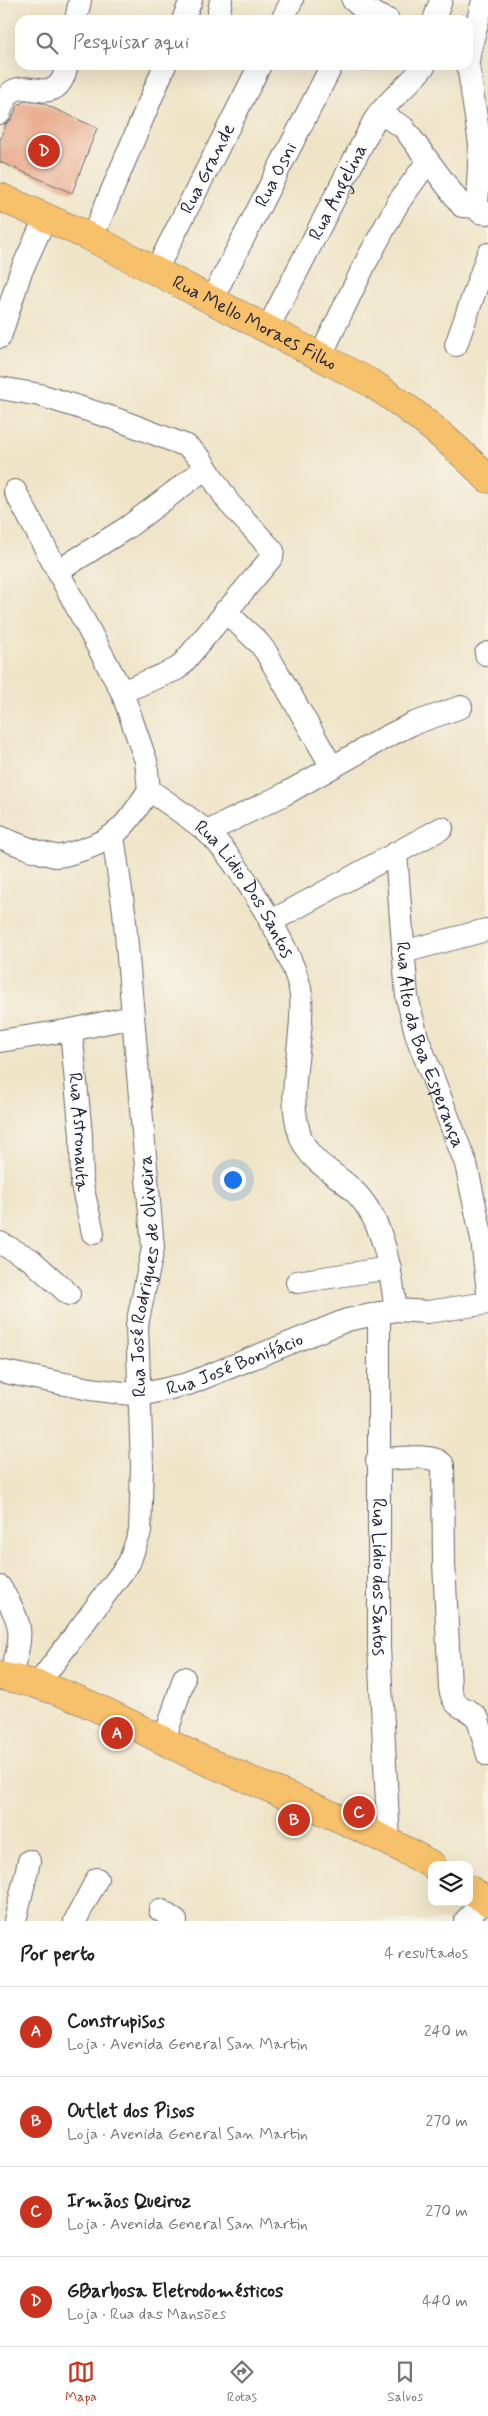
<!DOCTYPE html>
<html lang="pt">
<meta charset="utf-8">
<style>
body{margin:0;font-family:Mynerve,sans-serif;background:#f6f6f6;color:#222}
.controls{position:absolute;right:15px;bottom:15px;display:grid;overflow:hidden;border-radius:10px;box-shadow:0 5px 20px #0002}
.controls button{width:45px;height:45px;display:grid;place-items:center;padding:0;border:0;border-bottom:1px solid #e0e0e0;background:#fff;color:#222;font:25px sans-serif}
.you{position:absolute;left:232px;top:1179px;width:18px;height:18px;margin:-12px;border:4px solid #fff;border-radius:50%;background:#1a73e8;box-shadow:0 0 0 8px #1a73e833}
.badge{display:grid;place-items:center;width:32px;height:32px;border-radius:50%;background:#c8321e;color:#fff;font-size:16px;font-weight:700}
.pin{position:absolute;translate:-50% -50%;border:2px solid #fff;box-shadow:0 1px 5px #0006}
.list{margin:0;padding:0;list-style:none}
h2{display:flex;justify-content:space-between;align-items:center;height:65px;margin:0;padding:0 20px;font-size:21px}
h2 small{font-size:16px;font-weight:400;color:#767676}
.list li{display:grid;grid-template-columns:32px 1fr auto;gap:15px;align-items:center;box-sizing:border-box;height:90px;padding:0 20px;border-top:1px solid #e0e0e0}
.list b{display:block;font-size:19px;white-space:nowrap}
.list p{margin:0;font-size:16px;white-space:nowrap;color:#767676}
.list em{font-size:16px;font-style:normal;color:#767676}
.icon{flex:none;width:28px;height:28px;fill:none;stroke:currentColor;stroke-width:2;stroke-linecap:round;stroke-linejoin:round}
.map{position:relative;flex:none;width:488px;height:1921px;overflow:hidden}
.search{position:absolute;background:#fff;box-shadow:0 5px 20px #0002;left:15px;right:15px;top:15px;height:55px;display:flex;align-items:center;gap:12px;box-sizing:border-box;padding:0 18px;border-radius:15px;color:#767676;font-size:19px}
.sheet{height:425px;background:#fff}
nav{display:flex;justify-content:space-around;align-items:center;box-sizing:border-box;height:70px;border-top:1px solid #e0e0e0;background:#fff;font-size:14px;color:#767676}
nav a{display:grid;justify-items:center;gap:2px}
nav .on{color:#c8321e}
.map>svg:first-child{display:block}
.building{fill:#e69b79}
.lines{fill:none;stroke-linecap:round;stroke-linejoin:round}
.minor-casing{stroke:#6a666c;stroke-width:24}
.major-casing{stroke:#6a666c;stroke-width:29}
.minor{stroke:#fff;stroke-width:22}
.major{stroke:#f7c06b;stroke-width:28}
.labels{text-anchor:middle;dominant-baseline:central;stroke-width:4;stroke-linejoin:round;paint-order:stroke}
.street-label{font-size:19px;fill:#22223b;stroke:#f7f3e8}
</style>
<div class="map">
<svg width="488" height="1921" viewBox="0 0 488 1921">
<rect width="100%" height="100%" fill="#f7f3e8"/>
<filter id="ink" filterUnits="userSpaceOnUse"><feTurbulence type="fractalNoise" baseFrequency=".02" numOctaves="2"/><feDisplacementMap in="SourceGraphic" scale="10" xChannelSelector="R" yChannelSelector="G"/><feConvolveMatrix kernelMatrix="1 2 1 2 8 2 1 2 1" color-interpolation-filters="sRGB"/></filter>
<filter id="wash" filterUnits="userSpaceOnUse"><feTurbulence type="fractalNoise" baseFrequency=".0096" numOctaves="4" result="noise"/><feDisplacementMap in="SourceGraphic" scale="20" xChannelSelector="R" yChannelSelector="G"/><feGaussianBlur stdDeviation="1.12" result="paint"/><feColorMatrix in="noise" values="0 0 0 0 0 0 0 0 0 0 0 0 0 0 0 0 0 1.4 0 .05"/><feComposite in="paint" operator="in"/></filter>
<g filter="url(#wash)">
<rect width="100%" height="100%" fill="#efe4c7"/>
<g id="blocks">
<polygon class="building" points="25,101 42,103 97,128 72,193 0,162 0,140 6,124 12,119 18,105"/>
</g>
</g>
<g filter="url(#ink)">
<use href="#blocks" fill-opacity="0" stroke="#6a666c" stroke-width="1"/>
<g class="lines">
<defs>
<g id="minor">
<polyline points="353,0 362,8 388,20"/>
<polyline points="219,11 221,0"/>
<polyline points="76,20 80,0"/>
<polyline points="183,20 191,0"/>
<polyline points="282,20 292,0"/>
<polyline points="434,20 441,0"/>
<polyline points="468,62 470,49 483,1"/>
<polyline points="468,65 480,144 477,207 480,212 488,213"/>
<path d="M0 113C15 57 55 122 67 65"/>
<polyline points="379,113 403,127 462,206 477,207"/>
<polyline points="92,238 165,65"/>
<path id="s1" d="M155 272 260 65"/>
<path id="s2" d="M211 301 332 65"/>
<path id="s3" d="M267 330 374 121C388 99 409 86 425 65"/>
<polyline points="0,337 20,274 46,216"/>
<polyline points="456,345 488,254"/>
<polyline points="320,357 366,262 398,203 428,161"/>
<polyline points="0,388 40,395 116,419 187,446 200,458 229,503 273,551 272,557 183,663 177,669 122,692"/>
<path id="s4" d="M15 491 122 692 146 761 149 790C168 803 189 817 207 832 237 858 297 957 301 995 305 1043 284 1091 301 1138 311 1164 335 1172 354 1191 385 1222 390 1269 396 1310"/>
<polyline points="58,571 128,527 206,468"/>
<polyline points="225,611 259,643 266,652 332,767"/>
<polyline points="486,654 488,653"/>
<polyline points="207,832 285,794 384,738 412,724 461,707"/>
<path d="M0 837C18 845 36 852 55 856 62 857 71 853 78 851 118 839 127 824 149 790"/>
<path id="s5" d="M396 853 407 997 417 1037 466 1164 482 1239 488 1292"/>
<polyline points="270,922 442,828"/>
<polyline points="403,952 486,930"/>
<path id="s6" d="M71 1030 81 1135 82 1185 93 1233"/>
<polyline points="0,1041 71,1030 132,1017"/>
<polyline points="0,1243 30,1259 69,1294"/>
<polyline points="297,1282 390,1268"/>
<path id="s7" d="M379 1313V1647L389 1841"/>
<path id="s8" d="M0 1371 90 1389 140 1395 188 1384 347 1320 396 1310 428 1312 488 1303"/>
<path d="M377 1460C392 1459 436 1452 443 1465L444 1562 450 1688C454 1712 466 1704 478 1719L488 1755"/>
<path d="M0 1587C25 1629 23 1632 10 1678"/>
<path id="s9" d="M38 1684 129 1563 140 1532 142 1466 137 1325 153 1248 124 911 113 836"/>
<polyline points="164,1741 184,1678"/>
<polyline points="160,1910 176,1921"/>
<polyline points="15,1921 29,1861"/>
<polyline points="75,1921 97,1879"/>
<polyline points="465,1921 485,1900"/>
</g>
<g id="major">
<path id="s10" d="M0 197 92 238 371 383C414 411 452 442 488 479"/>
<path d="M0 1676C69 1687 133 1727 195 1756 274 1792 356 1821 432 1865"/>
<polyline points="469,1889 488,1902"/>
</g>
</defs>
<use href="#minor" class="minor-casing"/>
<use href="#major" class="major-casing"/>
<use href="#minor" class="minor"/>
<use href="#major" class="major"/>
</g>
</g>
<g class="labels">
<g class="street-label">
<text stroke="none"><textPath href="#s1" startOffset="116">Rua Grande</textPath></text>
<text stroke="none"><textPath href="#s2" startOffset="142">Rua Osni</textPath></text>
<text stroke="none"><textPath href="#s3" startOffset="155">Rua Angelina</textPath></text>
<text stroke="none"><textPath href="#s10" startOffset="284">Rua Mello Moraes Filho</textPath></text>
<text stroke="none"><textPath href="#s4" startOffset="470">Rua Lidio Dos Santos</textPath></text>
<text stroke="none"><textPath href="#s5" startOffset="196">Rua Alto da Boa Esperança</textPath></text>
<text stroke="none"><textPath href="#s6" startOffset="102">Rua Astronauta</textPath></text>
<text stroke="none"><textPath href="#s9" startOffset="441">Rua José Rodrigues de Oliveira</textPath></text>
<text stroke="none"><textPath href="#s8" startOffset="242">Rua José Bonifácio</textPath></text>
<text stroke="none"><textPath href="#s7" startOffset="264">Rua Lidio dos Santos</textPath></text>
</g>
</g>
</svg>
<div class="controls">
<button><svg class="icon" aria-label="layers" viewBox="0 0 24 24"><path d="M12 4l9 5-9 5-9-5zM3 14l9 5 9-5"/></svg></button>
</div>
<div class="you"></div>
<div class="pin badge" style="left:117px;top:1733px">A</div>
<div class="pin badge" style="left:294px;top:1820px">B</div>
<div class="pin badge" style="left:359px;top:1812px">C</div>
<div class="pin badge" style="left:44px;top:151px">D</div>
<div class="search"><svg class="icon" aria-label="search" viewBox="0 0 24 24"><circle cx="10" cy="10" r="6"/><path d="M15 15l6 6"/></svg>Pesquisar aqui</div>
</div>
<section class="sheet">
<h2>Por perto<small>4 resultados</small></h2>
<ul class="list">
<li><span class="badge">A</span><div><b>Construpisos</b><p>Loja · Avenida General San Martin</p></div><em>240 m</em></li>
<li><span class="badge">B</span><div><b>Outlet dos Pisos</b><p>Loja · Avenida General San Martin</p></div><em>270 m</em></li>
<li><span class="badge">C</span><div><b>Irmãos Queiroz</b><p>Loja · Avenida General San Martin</p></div><em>270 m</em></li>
<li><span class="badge">D</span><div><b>GBarbosa Eletrodomésticos</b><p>Loja · Rua das Mansões</p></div><em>440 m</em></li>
</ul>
</section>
<nav>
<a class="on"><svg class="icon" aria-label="map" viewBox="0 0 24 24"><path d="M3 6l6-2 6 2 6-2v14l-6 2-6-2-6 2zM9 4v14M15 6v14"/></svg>Mapa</a>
<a><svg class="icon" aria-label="directions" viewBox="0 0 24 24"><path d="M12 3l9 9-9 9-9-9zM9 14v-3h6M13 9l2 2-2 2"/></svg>Rotas</a>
<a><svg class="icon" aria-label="saved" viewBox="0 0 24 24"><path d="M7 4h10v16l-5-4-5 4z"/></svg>Salvos</a>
</nav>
